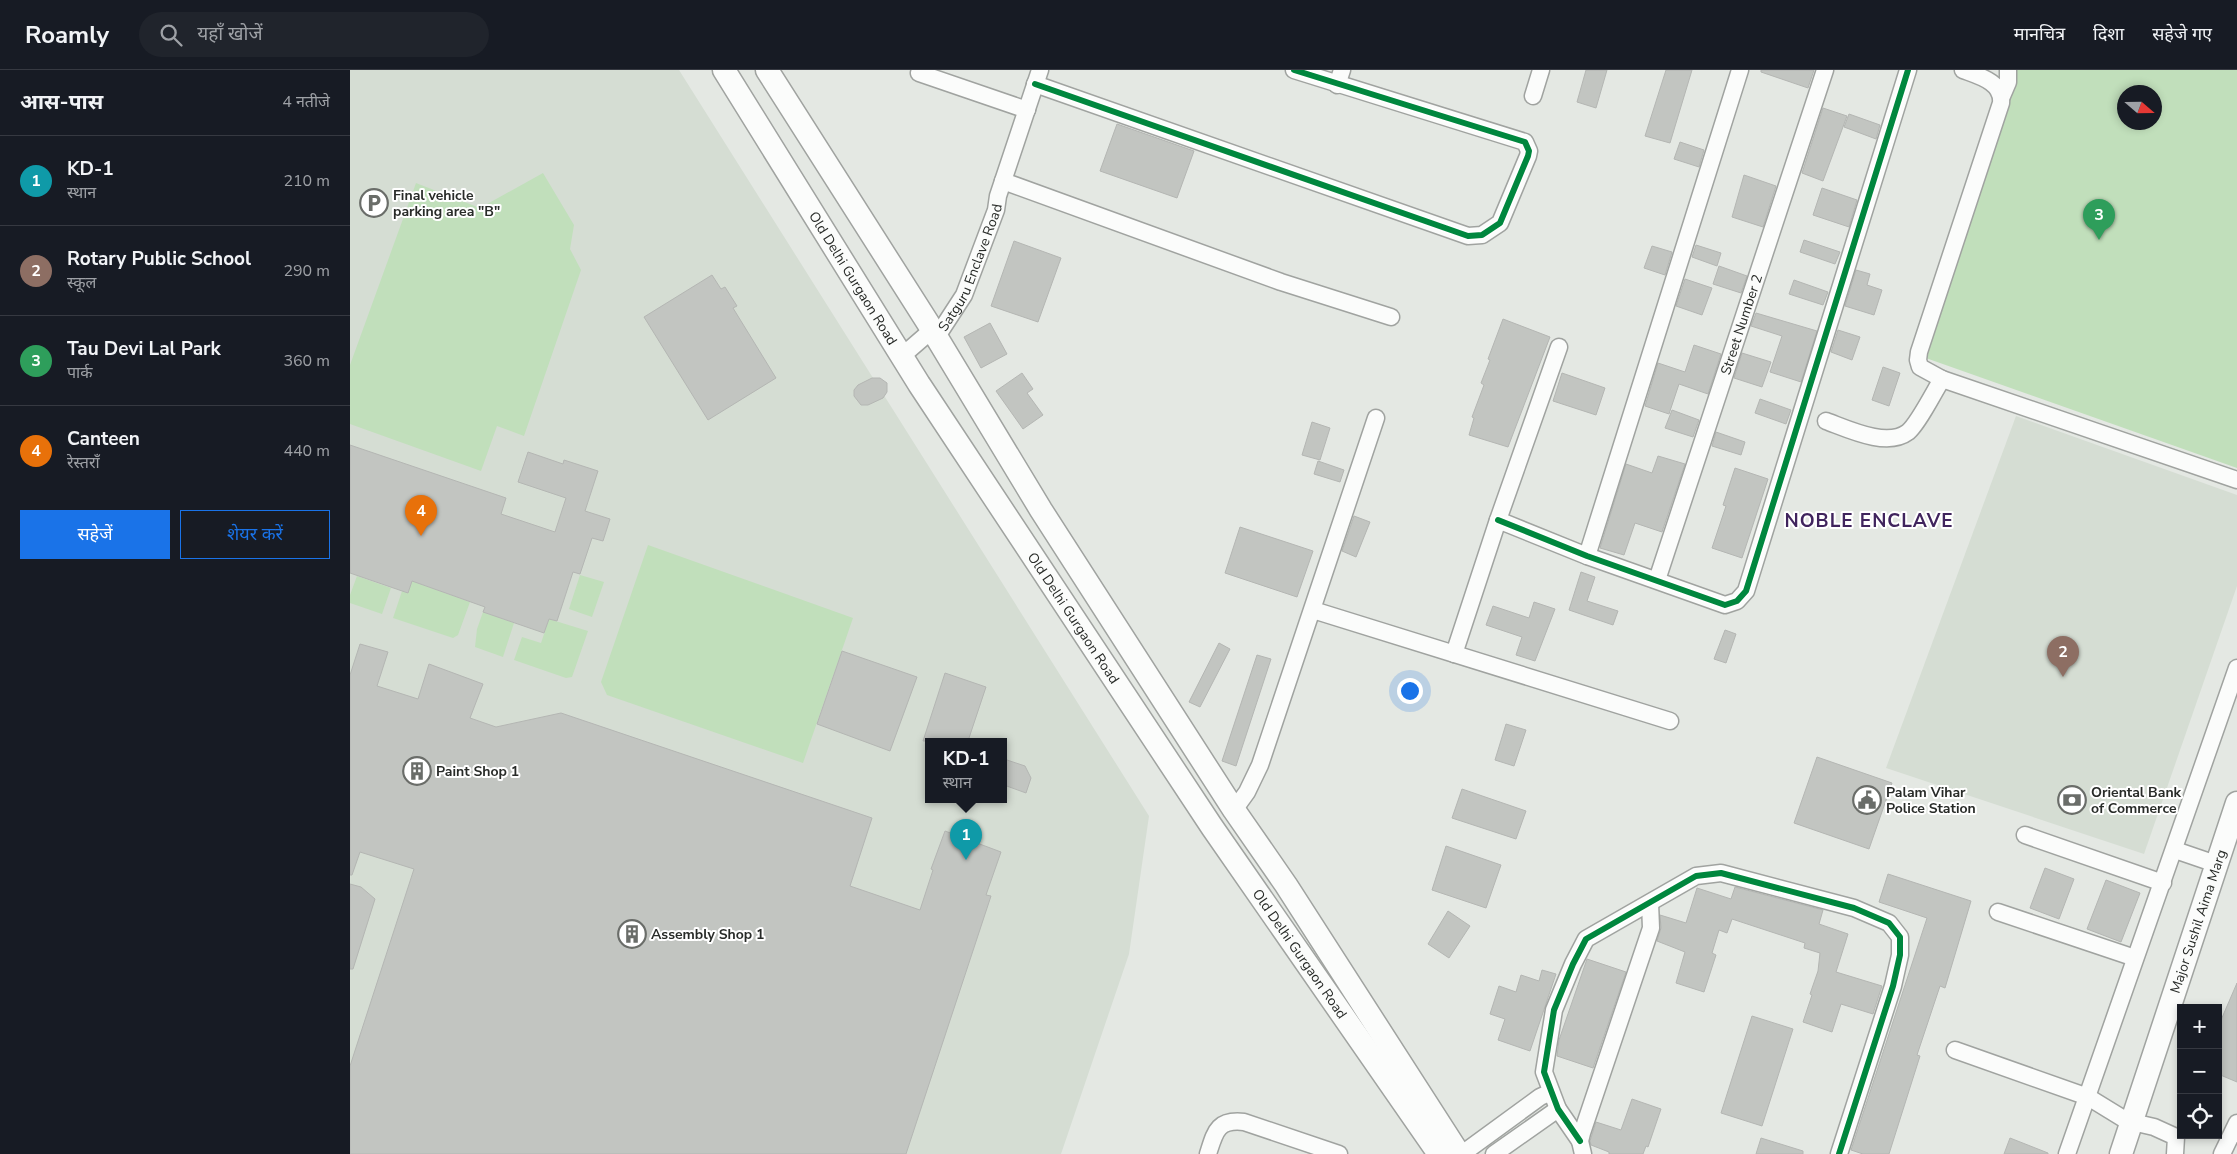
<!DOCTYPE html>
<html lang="hi">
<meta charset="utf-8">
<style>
body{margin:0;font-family:"Nunito Sans","Noto Sans Devanagari",sans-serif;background:#20242c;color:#f1f3f6}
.controls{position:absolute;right:15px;bottom:15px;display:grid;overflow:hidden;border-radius:0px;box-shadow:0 2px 8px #0003}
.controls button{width:45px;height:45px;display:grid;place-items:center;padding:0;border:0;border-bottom:1px solid #363941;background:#171b24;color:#f1f3f6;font:25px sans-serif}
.compass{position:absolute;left:1767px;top:15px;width:45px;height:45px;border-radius:50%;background:#171b24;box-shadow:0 2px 8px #0003;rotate:110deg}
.you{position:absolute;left:1059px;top:620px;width:18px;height:18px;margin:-12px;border:4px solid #fff;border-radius:50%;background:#1a73e8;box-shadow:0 0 0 8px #1a73e833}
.badge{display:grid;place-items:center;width:32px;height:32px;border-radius:50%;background:#1a73e8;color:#fff;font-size:16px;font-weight:700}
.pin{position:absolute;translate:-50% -41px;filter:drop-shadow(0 1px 2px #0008)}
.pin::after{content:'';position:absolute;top:26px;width:18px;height:15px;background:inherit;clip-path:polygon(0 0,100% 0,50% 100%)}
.popup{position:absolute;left:575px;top:668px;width:82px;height:65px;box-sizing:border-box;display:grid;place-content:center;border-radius:0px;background:#171b24;filter:drop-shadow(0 1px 4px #0005);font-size:16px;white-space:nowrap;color:#9ea1a6}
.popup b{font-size:19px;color:#f1f3f6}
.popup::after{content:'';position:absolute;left:50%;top:100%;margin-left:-10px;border:10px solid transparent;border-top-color:#171b24}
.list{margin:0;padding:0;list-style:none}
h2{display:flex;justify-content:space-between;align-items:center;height:65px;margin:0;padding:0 20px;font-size:21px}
h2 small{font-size:16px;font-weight:400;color:#9ea1a6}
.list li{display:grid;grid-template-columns:32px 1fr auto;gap:15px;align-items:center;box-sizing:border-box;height:90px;padding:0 20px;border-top:1px solid #363941}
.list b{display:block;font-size:19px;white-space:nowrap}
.list p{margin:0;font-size:16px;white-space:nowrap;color:#9ea1a6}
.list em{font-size:16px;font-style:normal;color:#9ea1a6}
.actions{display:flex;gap:10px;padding:15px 20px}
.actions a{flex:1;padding:11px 0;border:1px solid #1a73e8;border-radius:0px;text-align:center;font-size:18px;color:#1a73e8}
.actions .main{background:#1a73e8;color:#fff}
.icon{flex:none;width:28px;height:28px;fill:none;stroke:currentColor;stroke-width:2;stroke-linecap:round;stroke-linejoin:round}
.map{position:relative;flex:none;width:1887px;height:1084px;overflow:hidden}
header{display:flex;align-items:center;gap:30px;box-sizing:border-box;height:70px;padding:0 25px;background:#171b24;border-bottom:1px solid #363941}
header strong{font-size:24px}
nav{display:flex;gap:28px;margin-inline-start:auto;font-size:18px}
.search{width:350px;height:45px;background:#20242c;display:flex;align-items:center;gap:12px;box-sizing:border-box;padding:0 18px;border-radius:28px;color:#9ea1a6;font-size:19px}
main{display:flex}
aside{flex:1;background:#171b24}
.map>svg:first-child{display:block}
.built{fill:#d5ddd3;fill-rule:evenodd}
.green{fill:#c1dfbb;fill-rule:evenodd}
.building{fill:#c2c5c1;stroke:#b4b6b3}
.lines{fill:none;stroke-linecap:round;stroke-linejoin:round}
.street-casing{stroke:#a0a3a0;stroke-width:19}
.secondary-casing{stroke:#a0a3a0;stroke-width:25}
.street{stroke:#fbfcfb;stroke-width:16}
.secondary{stroke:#fbfcfb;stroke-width:22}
.cycleway-casing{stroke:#fff;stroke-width:9}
.cycleway{stroke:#00873e;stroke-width:6}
.labels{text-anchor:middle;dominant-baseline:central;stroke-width:4;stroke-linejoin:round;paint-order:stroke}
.poi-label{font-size:14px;font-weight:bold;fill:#282b28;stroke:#fff;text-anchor:start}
.street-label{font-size:14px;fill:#282b28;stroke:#fff}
.district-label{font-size:19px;font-weight:bold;letter-spacing:1px;fill:#40245d;stroke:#fff}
</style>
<header>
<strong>Roamly</strong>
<div class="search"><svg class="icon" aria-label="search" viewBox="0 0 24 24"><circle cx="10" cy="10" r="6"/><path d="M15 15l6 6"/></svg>यहाँ खोजें</div>
<nav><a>मानचित्र</a><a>दिशा</a><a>सहेजे गए</a></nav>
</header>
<main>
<aside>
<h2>आस-पास<small>4 नतीजे</small></h2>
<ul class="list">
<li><span class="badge" style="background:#0f9aa8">1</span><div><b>KD-1</b><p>स्थान</p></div><em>210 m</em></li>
<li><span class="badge" style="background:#8d6e63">2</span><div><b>Rotary Public School</b><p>स्कूल</p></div><em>290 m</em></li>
<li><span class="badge" style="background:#2e9e5b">3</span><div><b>Tau Devi Lal Park</b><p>पार्क</p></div><em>360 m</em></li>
<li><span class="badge" style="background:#e8710a">4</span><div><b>Canteen</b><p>रेस्तराँ</p></div><em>440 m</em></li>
</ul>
<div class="actions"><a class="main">सहेजें</a><a>शेयर करें</a></div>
</aside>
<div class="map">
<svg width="1887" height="1084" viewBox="0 0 1887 1084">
<rect width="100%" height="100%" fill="#e4e8e3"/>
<g class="built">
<path d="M0 0H329L799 746 779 884 711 1084H0ZM578 671H654V729H578Z"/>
<polygon points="1666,346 1887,425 1887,516 1794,784 1536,698"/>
</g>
<g class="green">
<path d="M1667 0H1887V398L1573 287ZM1774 22H1804V52H1774Z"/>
<polygon points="193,103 224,155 220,179 231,200 174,366 147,356 131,401 0,354 0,295 66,113 130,138"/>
<polygon points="298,475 503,548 453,693 257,625 251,612"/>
<polygon points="230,505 254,512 242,547 219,539"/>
<polygon points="7,506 41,518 32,544 0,533 0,525"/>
<polygon points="62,511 120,532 108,565 103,568 43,548 52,521 58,523"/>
<polygon points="133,542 164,553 153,587 125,577 127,559"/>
<polygon points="199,549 238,561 222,607 216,608 164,590 172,567 191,573"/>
</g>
<g class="building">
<polygon points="1236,0 1257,0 1246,38 1227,32"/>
<polygon points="1316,0 1342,0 1320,73 1295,66"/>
<polygon points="1411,0 1464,0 1458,18 1411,2"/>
<polygon points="1473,38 1497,46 1473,111 1452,103"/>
<polygon points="1499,44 1530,55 1526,69 1494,57"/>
<polygon points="767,54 844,81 827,128 750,101"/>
<polygon points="1330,72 1354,80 1349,97 1324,89"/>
<polygon points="1394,105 1426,116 1413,157 1382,147"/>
<polygon points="1472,118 1507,130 1499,157 1463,145"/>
<polygon points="1454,170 1490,182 1485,194 1450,182"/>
<polygon points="664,171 711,188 688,252 641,236"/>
<polygon points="1346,175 1371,183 1367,196 1342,187"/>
<polygon points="1302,176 1322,182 1315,205 1294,198"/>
<polygon points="1369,196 1397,206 1391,223 1363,214"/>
<polygon points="1506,200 1520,204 1517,215 1532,220 1524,245 1495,236"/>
<polygon points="362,205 371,219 375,217 387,236 383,238 426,308 358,350 294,247"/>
<polygon points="1335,209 1362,218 1352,245 1326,236"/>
<polygon points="1444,210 1478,222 1473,235 1439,224"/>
<polygon points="1406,243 1467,261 1451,312 1420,302 1432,266 1401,256"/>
<polygon points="1153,249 1200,267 1158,377 1119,365 1124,348 1122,347 1134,315 1131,313 1140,290 1138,289"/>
<polygon points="640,253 657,284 631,298 614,267"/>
<polygon points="1488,260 1510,267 1502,290 1481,282"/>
<polygon points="1344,275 1371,284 1358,324 1329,314 1319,344 1295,336 1308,293 1335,302"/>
<polygon points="1392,283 1421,292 1412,317 1384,308"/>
<polygon points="1533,297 1550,303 1539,336 1522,330"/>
<polygon points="672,303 683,319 677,323 693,345 673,359 646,321"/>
<polygon points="1212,303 1255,318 1246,345 1203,331"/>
<polygon points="522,308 530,308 537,313 537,322 533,328 518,335 511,335 504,326 504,320 508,315"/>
<polygon points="1410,329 1441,340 1436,354 1405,343"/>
<polygon points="1322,340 1349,350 1343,367 1315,358"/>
<polygon points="962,352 980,358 970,390 952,385"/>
<polygon points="1366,362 1395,372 1391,385 1362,376"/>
<polygon points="0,375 156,428 151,444 205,462 216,428 168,412 178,382 213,394 214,390 248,401 235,441 260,449 253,471 242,468 230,504 223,502 207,551 199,549 194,563 133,542 135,537 62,511 58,523 0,503"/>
<polygon points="1308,386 1335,394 1312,462 1285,453 1274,485 1250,478 1276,394 1302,403"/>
<polygon points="968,391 994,400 990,412 964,404"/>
<polygon points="1385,398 1418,409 1392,488 1362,478 1376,436 1373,435"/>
<polygon points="1004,446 1020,452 1006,487 992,481"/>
<polygon points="890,457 963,481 947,527 875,503"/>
<polygon points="1231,502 1245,507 1237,531 1268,541 1263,555 1219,540"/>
<polygon points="1184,532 1205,539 1185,591 1166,585 1172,567 1136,555 1143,536 1179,548"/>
<polygon points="1375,560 1386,564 1376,593 1364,589"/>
<polygon points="869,573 880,579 850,637 839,632"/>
<polygon points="10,574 38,582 27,616 68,629 79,594 133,614 120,648 146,657 211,643 522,748 500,816 570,840 583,800 581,799 595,761 651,782 636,825 641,826 556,1084 0,1084 0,996 64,799 10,782 2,805 0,805 0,605"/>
<polygon points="492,581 567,607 540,681 467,654"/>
<polygon points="907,585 921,589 886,696 872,691"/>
<polygon points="595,603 636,617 618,671 573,671"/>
<polygon points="1156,654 1176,660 1164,696 1145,690"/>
<polygon points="1467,687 1542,713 1519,779 1444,753"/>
<polygon points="654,689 675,696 681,708 676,723 654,715"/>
<polygon points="1112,719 1176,741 1166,769 1102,748"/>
<polygon points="1096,776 1151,795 1136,838 1082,820"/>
<polygon points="1695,798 1724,809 1709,849 1680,838"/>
<polygon points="1538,804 1621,831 1595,918 1590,916 1567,985 1570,986 1539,1084 1513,1084 1501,1080 1577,848 1529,832"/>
<polygon points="1756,810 1790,823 1771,872 1737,859"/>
<polygon points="0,814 11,817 25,829 3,899 0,899"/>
<polygon points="1385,817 1473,840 1469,854 1498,864 1486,902 1532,916 1523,944 1491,934 1482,962 1453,952 1462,925 1460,924 1468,901 1470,883 1454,878 1455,873 1382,849 1377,863 1369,860 1362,883 1366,885 1354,922 1326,913 1335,882 1307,871 1311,858 1310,845 1336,853 1347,818 1381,829"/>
<polygon points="1098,841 1120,856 1099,888 1078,874"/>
<polygon points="1237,889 1276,902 1243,998 1207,986 1209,970"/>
<polygon points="1192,900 1206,904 1180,981 1148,970 1155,949 1140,944 1149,916 1166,922 1171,905 1189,911"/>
<polygon points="1887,913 1887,1012 1868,1004 1868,957"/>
<polygon points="1402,946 1443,959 1412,1056 1371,1043"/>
<polygon points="1282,1029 1311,1039 1298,1077 1296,1076 1293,1084 1259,1084 1259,1082 1241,1075 1240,1071 1246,1052 1271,1060"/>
<polygon points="1411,1068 1453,1081 1453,1084 1406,1084"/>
<polygon points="1660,1068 1698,1083 1698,1084 1654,1084"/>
</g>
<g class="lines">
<defs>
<g id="street">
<path d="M1613 0C1629 6 1653 12 1651 33L1569 282 1568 290 1570 297 1592 309 1887 410"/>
<polyline points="569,3 677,40"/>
<polyline points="685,14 1118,166 1132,165 1150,153 1178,86 1179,81 1175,72 944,0"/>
<polyline points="987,15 992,0"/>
<polyline points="1183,26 1191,0"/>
<polyline points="1652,26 1658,12 1658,0"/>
<polyline points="653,111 931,212 1041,247"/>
<path id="s1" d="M586 268 614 225 646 140 648 126 690 0"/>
<polyline points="552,286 582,260"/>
<path d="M1476 351C1498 359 1537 378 1558 362 1568 354 1584 322 1592 309"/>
<polyline points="1148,450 1237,486 1375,535 1387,531 1396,521 1558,0"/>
<polyline points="1237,486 1390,0"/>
<path id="s2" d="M1307 510 1475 0"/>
<polyline points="963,540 1320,651"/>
<polyline points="1104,584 1148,450 1209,277"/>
<polyline points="884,740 897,722 910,695 1026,348"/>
<polyline points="1675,765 1813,813"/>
<polyline points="1825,780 1866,794"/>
<polyline points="1648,842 1785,888"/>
<polyline points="1605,980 1738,1027 1782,1054 1791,1054 1804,1057 1826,1067 1825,1084"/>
<polyline points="1230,1071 1208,1039 1194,1002 1204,940 1223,894 1236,869 1346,806 1371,803 1504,838 1539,853 1550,867 1550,885 1543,916 1489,1084"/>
<path d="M858 1084C865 1062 867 1049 894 1052L989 1084"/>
<polyline points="1112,1084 1190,1027 1201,1022"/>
<polyline points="1144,1084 1208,1039"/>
<polyline points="1233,1084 1230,1071 1232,1063 1301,858 1300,833"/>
<polyline points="1717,1084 1887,598"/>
<polyline points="1872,1084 1887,1053"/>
</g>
<g id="secondary">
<path id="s3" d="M374 0 569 314 862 757 1089 1084"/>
<polyline points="417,0 578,253 691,440 884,740 936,815 1109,1084"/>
<path id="s4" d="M1771 1084 1887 733"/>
</g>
</defs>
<use href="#street" class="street-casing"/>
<use href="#secondary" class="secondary-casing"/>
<use href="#street" class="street"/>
<use href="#secondary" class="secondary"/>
<defs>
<g id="cycleway">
<polyline points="685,14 1118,166 1132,165 1150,153 1178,86 1179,81 1175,72 944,0"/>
<polyline points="1148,450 1237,486 1375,535 1387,531 1396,521 1558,0"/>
<polyline points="1230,1071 1208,1039 1194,1002 1204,940 1223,894 1236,869 1346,806 1371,803 1504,838 1539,853 1550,867 1550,885 1543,916 1489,1084"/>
</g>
</defs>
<use href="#cycleway" class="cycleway-casing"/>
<use href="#cycleway" class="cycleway"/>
</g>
<defs>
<symbol id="parking-ring" viewBox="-11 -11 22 22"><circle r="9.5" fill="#fff" stroke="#6a6d69" stroke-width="1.5"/><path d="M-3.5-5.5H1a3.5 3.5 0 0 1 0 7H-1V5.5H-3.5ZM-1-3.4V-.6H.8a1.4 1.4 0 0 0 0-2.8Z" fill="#6a6d69"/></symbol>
<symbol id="building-ring" viewBox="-11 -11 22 22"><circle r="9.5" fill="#fff" stroke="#6a6d69" stroke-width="1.5"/><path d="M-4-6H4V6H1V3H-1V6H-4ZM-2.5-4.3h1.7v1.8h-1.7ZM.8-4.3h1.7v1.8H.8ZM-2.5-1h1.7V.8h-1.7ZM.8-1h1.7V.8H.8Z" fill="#6a6d69"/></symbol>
<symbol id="civic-ring" viewBox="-11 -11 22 22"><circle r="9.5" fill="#fff" stroke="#6a6d69" stroke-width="1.5"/><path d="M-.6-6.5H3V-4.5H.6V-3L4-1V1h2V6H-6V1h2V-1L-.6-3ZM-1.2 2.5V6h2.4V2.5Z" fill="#6a6d69"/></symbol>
<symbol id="bank-ring" viewBox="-11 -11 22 22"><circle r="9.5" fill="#fff" stroke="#6a6d69" stroke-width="1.5"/><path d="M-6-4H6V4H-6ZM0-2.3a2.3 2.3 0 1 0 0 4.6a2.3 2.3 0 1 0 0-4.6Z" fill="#6a6d69"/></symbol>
</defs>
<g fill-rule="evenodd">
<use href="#parking-ring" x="8" y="117" width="32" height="32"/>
<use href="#building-ring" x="51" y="685" width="32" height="32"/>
<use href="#civic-ring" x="1501" y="714" width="32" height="32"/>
<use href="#bank-ring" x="1706" y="714" width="32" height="32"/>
<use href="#building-ring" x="266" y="848" width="32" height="32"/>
</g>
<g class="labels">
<g class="poi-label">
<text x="43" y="125">Final vehicle<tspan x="43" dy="16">parking area "B"</tspan></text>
<text x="86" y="701">Paint Shop 1</text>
<text x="1536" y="722">Palam Vihar<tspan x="1536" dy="16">Police Station</tspan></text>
<text x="1741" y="722">Oriental Bank<tspan x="1741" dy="16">of Commerce</tspan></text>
<text x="301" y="864">Assembly Shop 1</text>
</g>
<g class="street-label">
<text stroke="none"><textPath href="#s1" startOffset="79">Satguru Enclave Road</textPath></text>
<text stroke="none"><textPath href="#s3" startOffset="245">Old Delhi Gurgaon Road</textPath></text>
<text stroke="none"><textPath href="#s2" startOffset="269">Street Number 2</textPath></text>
<text stroke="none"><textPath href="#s3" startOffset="650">Old Delhi Gurgaon Road</textPath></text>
<text stroke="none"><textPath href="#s4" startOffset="245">Major Sushil Aima Marg</textPath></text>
<text stroke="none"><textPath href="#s3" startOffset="1055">Old Delhi Gurgaon Road</textPath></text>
</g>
<g class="district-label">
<text x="1519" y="451">NOBLE ENCLAVE</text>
</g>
</g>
</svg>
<div class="controls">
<button>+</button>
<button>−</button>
<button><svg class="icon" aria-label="locate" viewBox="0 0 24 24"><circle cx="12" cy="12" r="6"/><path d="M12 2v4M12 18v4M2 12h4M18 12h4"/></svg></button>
</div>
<svg class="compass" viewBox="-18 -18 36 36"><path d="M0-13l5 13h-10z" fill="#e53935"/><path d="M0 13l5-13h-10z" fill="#9ea1a6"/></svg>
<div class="you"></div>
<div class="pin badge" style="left:616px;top:790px;background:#0f9aa8">1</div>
<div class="popup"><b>KD-1</b>स्थान</div>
<div class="pin badge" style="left:1713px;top:607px;background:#8d6e63">2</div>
<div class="pin badge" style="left:1749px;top:170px;background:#2e9e5b">3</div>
<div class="pin badge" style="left:71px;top:466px;background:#e8710a">4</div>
</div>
</main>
